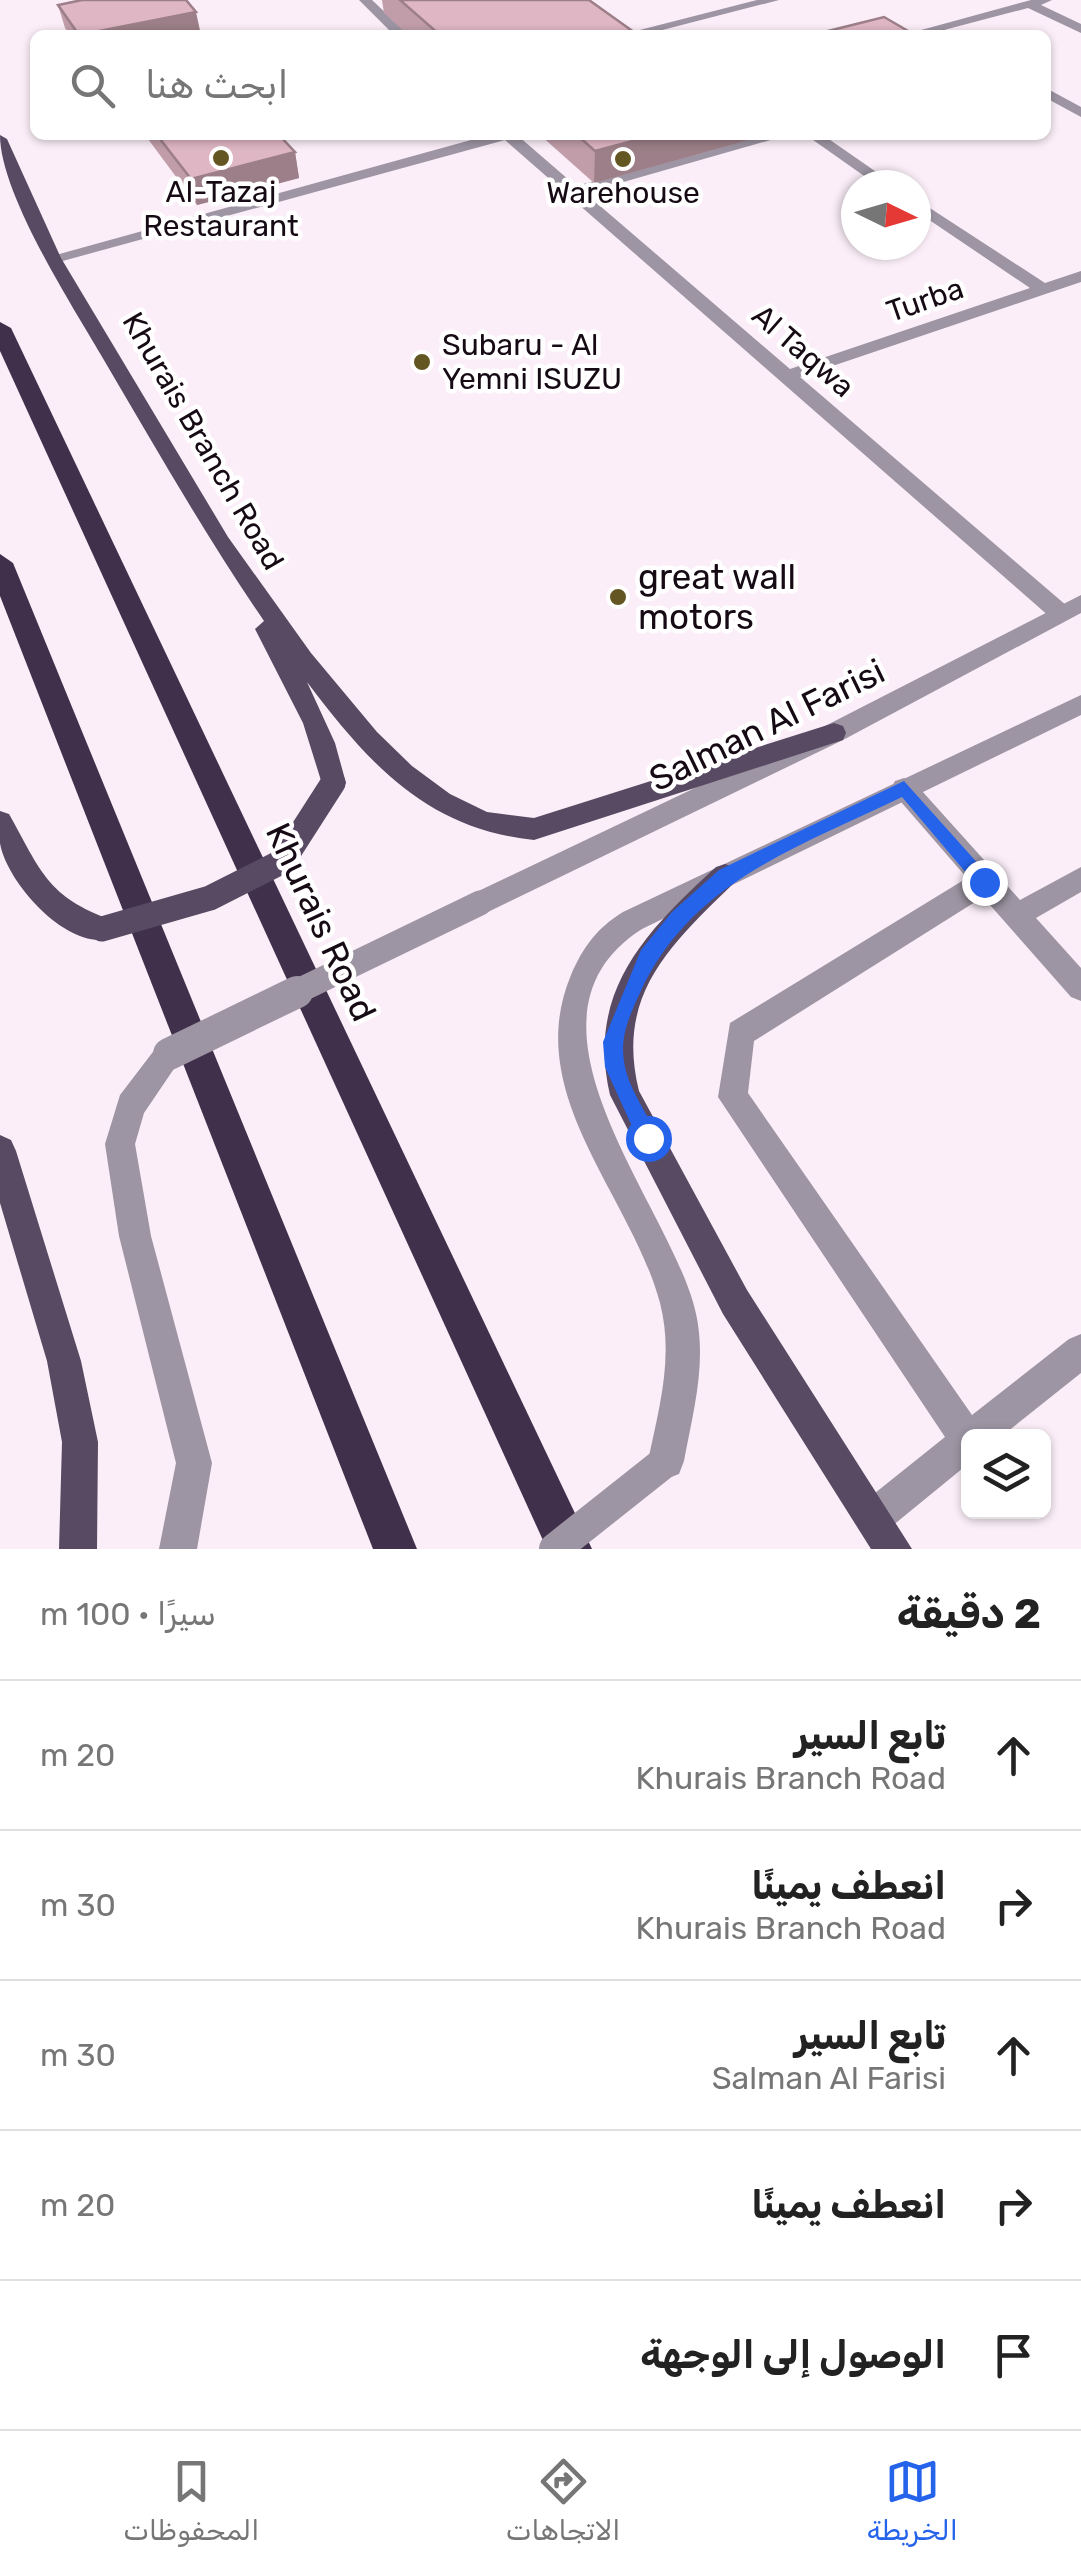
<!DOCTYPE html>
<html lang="ar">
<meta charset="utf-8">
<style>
body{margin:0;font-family:Rubik,"Noto Sans Arabic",sans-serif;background:#f6f6f6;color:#222;direction:rtl}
.controls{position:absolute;right:30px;bottom:30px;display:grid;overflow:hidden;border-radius:15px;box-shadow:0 2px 8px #0004}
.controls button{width:90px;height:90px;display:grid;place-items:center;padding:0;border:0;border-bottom:2px solid #e0e0e0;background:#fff;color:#222;font:50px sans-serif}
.compass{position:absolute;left:841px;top:170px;width:90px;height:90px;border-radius:50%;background:#fff;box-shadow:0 2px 8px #0004;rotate:95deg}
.stop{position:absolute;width:30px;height:30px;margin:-22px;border:8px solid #2563eb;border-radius:50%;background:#fff}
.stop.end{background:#2563eb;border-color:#fff;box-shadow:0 2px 10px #0008}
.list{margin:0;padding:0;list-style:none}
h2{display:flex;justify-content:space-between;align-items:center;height:130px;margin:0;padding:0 40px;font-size:42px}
h2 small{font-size:32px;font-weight:400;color:#767676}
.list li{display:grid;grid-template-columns:65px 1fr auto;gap:30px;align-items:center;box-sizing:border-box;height:150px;padding:0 40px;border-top:2px solid #e0e0e0}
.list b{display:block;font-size:38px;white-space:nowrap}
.list p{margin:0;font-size:32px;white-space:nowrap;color:#767676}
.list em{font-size:32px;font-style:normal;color:#767676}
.icon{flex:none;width:55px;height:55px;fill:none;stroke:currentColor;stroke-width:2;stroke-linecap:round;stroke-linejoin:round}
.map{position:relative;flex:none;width:1081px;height:1549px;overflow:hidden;direction:ltr}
.search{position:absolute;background:#fff;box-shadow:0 2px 8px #0004;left:30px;right:30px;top:30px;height:110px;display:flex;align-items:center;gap:25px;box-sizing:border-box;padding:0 35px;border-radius:15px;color:#767676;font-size:38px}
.sheet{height:880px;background:#fff}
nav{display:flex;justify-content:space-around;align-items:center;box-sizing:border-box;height:140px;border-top:2px solid #e0e0e0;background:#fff;font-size:28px;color:#767676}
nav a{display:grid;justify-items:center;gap:5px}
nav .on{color:#2563eb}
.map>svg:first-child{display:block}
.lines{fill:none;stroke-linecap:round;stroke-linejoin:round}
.service{fill:#9d95a3;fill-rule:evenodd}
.minor{fill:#9d95a3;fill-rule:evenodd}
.tertiary{fill:#9d95a3;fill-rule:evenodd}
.primary{fill:#584a62;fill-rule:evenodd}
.motorway{fill:#40304b;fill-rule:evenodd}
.tertiary-bridge-far1{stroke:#9d95a3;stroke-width:25}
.tertiary-bridge{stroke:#9d95a3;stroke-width:32}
.primary-bridge{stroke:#584a62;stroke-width:25}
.wall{fill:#c09da8}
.shaded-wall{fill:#9c7f88}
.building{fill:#dfb6c3;stroke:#9c7f88;stroke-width:2.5}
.route{fill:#2563eb}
.poi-dot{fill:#645623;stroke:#fff;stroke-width:4}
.labels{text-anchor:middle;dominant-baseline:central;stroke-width:9;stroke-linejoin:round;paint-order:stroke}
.far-poi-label{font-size:30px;fill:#160b14;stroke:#fff}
.far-street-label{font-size:30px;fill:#160b14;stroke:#fff}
.poi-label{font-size:35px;fill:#160b14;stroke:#fff;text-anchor:start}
.street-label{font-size:35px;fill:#160b14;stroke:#fff}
</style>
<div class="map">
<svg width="1081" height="1549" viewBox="0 0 1081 1549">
<rect width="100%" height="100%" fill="#fbeef8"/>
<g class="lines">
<polygon class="service" points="904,778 913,781 1020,900 1081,867 1081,892 1036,918 1081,968 1081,1001 1071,997 983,897 754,1041 748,1093 972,1415 1069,1339 1081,1334 1081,1373 1002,1436 968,1436 968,1464 886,1531 873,1536 860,1531 855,1518 860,1505 945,1437 718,1097 730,1023 967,878 895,795 891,788 895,781"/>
<g class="minor">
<polygon points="359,0 372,0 409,35 394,35"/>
<polygon points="757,0 779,0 643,35 624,34"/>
<polygon points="1031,0 1052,0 1041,5 1081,24 1081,33 1028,8 925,35 903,35"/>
<polygon points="1046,88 1081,107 1081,117 1046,98"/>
<polygon points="489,135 517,135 576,186 764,135 788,135 585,193 790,369 1030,288 916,211 916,199 1045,283 1081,271 1081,282 800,377 1067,606 1070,612 1067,618 1051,618 505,140 59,262 45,258"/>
<polygon points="806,135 823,135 895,185 877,185"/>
</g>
<g class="tertiary">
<polygon points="1081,595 1081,613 843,740 490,911 480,915 470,911 466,903 470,895 825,726"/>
<path d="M1081 695V715L642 929C504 1017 662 1196 693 1302 709 1356 694 1407 684 1461L679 1474 666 1479 653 1474 648 1461C659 1408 674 1357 660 1303 631 1194 521 1094 571 975 583 947 597 928 623 912Z"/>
<polygon points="169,1040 179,1044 184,1054 144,1113 135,1144 151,1236 212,1463 197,1549 159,1549 176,1463 119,1236 105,1144 120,1095 159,1044"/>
</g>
<g class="primary">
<path d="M0 135 7 139 61 258 228 537 311 653 377 732 412 766 450 794 487 812 534 818 834 723 843 726 846 733 843 740 534 840C427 829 369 764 307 682L335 743 346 783 342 790H324L303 723 255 629 264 621C205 535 154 445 101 355 70 302 0 193 0 135Z"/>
<path d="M0 811 9 814C41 871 47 897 112 920L116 929 112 938C69 953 6 882 0 843 0 833 0 821 0 811Z"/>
<path d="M725 864 734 867 738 875 734 883C670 945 615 995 639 1091L747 1290 912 1549H871L723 1314 610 1095C586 992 645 932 716 867Z"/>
<polygon points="0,1135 11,1140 16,1151 81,1361 98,1442 97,1549 59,1549 62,1442 47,1361 0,1203"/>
</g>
<g class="motorway">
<polygon points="0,322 11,328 592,1549 547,1549 0,351"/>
<polygon points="0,554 13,563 417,1549 373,1549 0,596"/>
</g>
<polyline class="tertiary-bridge-far1" points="292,994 480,903"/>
<g class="tertiary-bridge">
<polyline points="169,1054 297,992"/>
<polyline points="555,1549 666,1461"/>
</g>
<polyline class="primary-bridge" points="102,929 210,898 283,861 333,783"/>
</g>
<g class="wall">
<polygon points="382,0 589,0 638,35 408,35 384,13"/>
<polygon points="58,5 201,35 70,35 65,28"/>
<polygon points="145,135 279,135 295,152 299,178 197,205"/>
<polygon points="540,135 767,135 594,183"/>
</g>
<g class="shaded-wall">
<polygon points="196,12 201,35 85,35"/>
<polygon points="655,135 767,135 594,183 595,151"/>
<polygon points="295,152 299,178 197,205 191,179"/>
</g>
<g class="building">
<polygon points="82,0 186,0 196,12 79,35 58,5"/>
<polygon points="400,0 589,0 638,35 440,35"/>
<polygon points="884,17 915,35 812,35"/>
<polygon points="157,135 279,135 295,152 191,179"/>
<polygon points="577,135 655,135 595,151"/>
</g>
<path class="route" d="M904 781 990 877V887H978L902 797C799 847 689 882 639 995 629 1017 620 1037 624 1061 627 1087 648 1114 658 1138L648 1148 641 1146 605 1067 603 1042 641 950 672 912 719 870Z"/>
<g class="poi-dot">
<circle cx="221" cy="158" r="10"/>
<circle cx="623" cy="159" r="10"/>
<circle cx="422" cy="362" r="10"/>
<circle cx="618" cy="597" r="10"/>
</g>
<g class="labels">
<g class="far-poi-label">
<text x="221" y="192">Al-Tazaj<tspan x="221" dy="34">Restaurant</tspan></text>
<text x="623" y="193">Warehouse</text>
<text x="442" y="345" text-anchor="start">Subaru - Al<tspan x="442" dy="34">Yemni ISUZU</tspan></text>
</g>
<g class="far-street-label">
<text transform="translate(925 300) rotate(-19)">Turba</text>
<text transform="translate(803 351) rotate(41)">Al Taqwa</text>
<text transform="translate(203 441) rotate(60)">Khurais Branch Road</text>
</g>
<g class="poi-label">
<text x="638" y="577">great wall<tspan x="638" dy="40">motors</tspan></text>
</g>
<g class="street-label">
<text transform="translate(767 725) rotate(-26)">Salman Al Farisi</text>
<text transform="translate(321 922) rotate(65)">Khurais Road</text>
</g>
</g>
</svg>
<div class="controls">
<button><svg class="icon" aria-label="layers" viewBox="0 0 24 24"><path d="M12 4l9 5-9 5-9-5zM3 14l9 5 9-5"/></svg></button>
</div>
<svg class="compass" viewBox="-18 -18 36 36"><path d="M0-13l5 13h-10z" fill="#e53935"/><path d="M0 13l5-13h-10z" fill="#767676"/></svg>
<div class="stop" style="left:648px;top:1138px"></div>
<div class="stop end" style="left:984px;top:882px"></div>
<div class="search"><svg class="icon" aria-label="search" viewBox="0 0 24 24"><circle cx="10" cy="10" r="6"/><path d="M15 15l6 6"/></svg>ابحث هنا</div>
</div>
<section class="sheet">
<h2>2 دقيقة<small>سيرًا · 100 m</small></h2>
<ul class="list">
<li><svg class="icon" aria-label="ahead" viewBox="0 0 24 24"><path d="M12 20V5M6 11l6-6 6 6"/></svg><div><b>تابع السير</b><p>Khurais Branch Road</p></div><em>20 m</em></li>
<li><svg class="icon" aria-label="right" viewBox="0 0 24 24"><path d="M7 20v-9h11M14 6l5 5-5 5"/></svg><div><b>انعطف يمينًا</b><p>Khurais Branch Road</p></div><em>30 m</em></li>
<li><svg class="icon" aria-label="ahead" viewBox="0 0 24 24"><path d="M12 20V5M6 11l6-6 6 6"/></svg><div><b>تابع السير</b><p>Salman Al Farisi</p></div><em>30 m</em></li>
<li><svg class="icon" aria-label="right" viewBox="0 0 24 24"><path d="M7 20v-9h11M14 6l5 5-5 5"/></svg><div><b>انعطف يمينًا</b></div><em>20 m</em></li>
<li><svg class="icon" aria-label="arrive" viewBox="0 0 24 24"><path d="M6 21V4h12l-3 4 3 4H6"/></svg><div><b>الوصول إلى الوجهة</b></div></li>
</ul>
</section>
<nav>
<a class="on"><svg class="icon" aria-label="map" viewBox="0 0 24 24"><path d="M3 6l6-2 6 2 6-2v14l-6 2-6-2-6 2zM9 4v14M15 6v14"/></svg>الخريطة</a>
<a><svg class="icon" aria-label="directions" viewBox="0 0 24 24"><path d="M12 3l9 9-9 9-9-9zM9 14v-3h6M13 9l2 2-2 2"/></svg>الاتجاهات</a>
<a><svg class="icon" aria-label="saved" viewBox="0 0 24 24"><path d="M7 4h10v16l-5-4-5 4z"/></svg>المحفوظات</a>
</nav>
